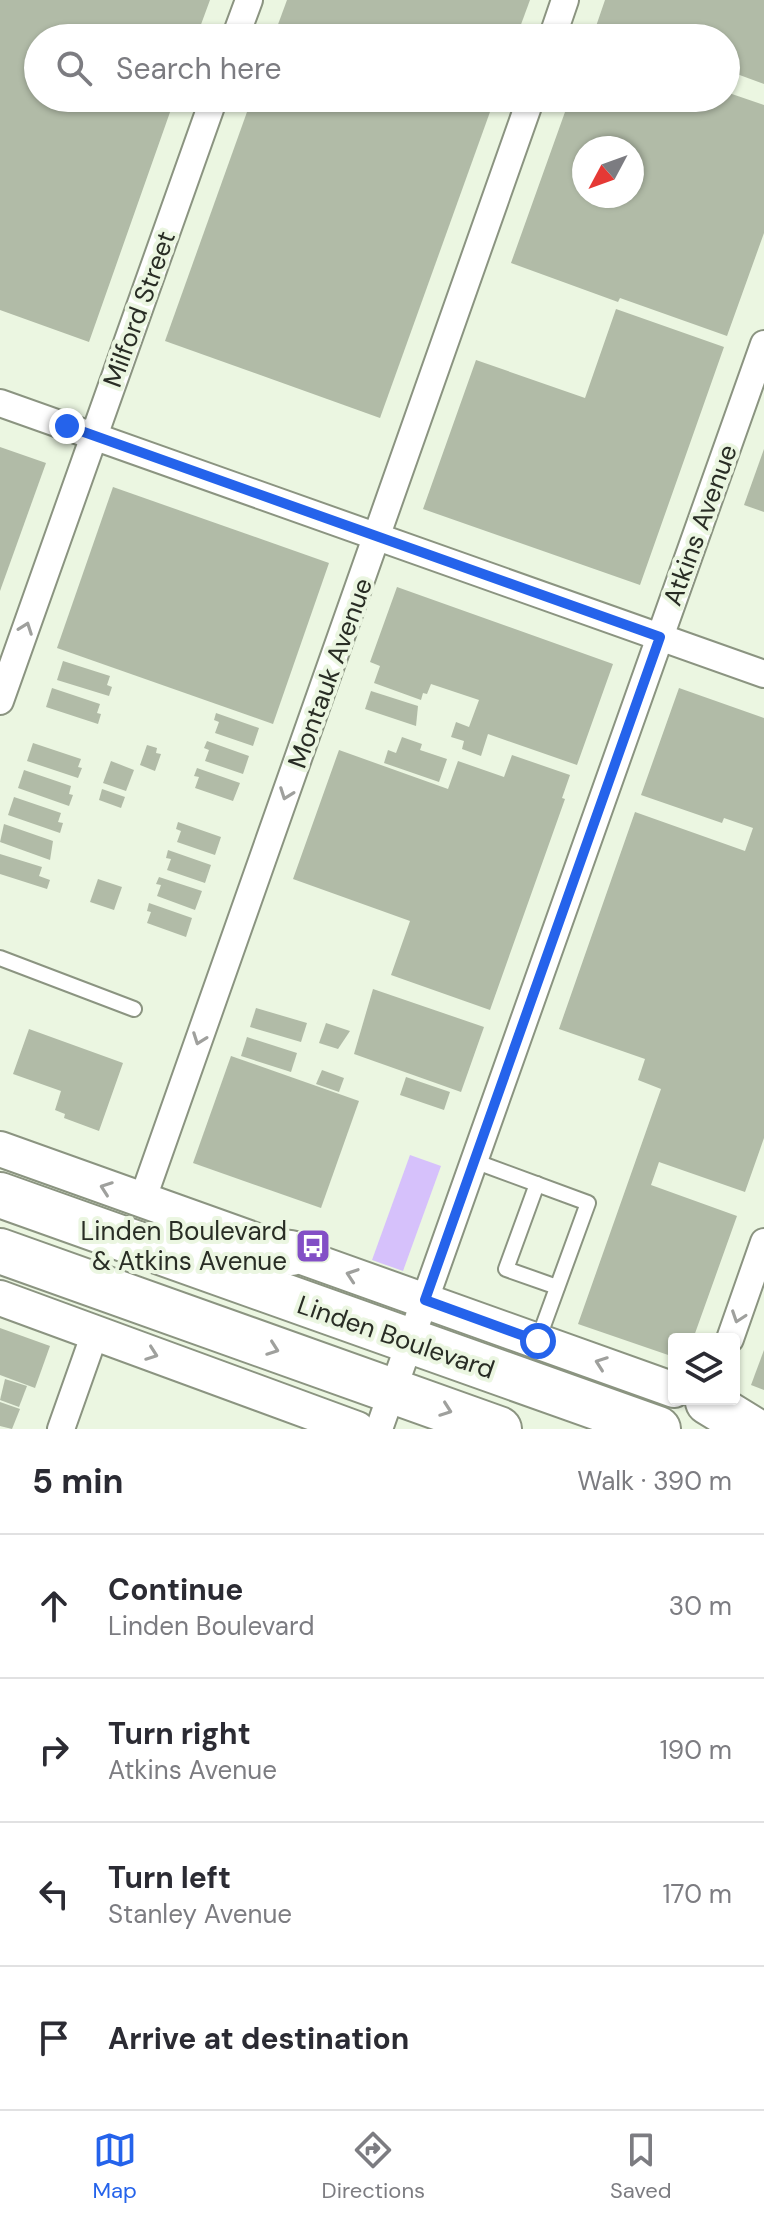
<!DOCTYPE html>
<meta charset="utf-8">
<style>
body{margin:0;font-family:"DM Sans",sans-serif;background:#f7f7f7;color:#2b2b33}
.controls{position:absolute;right:24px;bottom:24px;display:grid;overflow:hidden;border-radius:8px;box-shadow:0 2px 6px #0004}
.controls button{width:72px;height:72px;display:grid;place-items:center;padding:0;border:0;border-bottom:2px solid #e1e1e2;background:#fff;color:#2b2b33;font:40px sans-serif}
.compass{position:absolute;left:572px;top:136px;width:72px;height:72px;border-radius:50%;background:#fff;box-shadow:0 2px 6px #0004;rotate:229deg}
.stop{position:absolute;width:24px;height:24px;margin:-18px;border:6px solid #2563eb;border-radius:50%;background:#fff}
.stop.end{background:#2563eb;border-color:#fff;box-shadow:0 2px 8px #0008}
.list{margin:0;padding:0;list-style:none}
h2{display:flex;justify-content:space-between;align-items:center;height:104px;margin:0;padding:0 32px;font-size:34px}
h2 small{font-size:26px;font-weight:400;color:#7c7c81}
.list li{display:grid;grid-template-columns:52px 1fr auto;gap:24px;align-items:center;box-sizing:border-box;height:144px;padding:0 32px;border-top:2px solid #e1e1e2}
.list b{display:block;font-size:30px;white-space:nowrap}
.list p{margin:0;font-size:26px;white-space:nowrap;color:#7c7c81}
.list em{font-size:26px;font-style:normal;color:#7c7c81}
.icon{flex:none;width:44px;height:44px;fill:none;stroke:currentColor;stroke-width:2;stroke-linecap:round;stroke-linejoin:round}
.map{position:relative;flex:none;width:764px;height:1429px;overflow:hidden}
.search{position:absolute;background:#fff;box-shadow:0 2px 6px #0004;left:24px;right:24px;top:24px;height:88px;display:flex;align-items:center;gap:20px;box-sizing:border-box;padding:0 28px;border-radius:44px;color:#7c7c81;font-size:30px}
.sheet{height:680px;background:#fff}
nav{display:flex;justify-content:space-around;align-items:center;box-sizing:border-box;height:112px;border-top:2px solid #e1e1e2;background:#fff;font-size:22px;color:#7c7c81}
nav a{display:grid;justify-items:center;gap:4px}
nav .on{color:#2563eb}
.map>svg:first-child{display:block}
.green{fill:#d6c1fb}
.building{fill:#b1bba7;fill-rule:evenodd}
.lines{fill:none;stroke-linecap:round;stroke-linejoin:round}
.service-casing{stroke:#8b9481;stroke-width:18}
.minor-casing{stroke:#8b9481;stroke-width:30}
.tertiary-casing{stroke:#8b9481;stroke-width:38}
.trunk-casing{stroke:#8b9481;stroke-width:48}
.service{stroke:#fff;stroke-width:14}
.minor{stroke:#fff;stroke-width:26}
.tertiary{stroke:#fff;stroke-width:34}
.trunk{stroke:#fff;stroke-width:44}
.oneway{stroke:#9fa09d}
.route{stroke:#2563eb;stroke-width:10}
.labels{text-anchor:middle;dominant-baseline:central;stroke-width:8;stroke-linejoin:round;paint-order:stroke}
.street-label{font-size:26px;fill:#292d25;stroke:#ebf6e1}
.poi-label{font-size:26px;fill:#292d25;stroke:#ebf6e1;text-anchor:end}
</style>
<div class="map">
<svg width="764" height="1429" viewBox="0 0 764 1429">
<rect width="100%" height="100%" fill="#ebf6e1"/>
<polygon class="green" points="410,1155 441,1166 403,1271 372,1260"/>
<g class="building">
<polygon points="0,0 210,0 196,38 38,38 38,98 175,98 89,342 0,310"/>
<polygon points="287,0 530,0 516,38 273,38"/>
<polygon points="605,0 764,0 764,84 726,70 726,38 592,38"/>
<path d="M726 92 764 105V233L727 336 620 298 618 302 511 263 570 98H726ZM584 148H632V196H584Z"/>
<polygon points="252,98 495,98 380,418 165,341"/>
<polygon points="616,309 724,347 640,585 423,509 476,360 585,398"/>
<polygon points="0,447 46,463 0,591"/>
<polygon points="764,449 764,512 744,505"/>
<polygon points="113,487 329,563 273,724 57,648"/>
<polygon points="397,587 613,664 577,765 488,734 481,756 462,749 464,741 451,737 456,722 469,727 479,700 431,684 427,694 423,693 421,700 374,683 380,666 370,662"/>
<polygon points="63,661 110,676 107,685 112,687 109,696 57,680"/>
<polygon points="52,688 100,704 97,713 101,714 98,724 46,707"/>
<polygon points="679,688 764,718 764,1138 745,1192 659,1162 651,1185 737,1216 693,1339 674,1339 674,1357 578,1324 661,1089 638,1080 645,1059 559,1029 635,812 745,851 753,828 724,818 722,823 641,795"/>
<polygon points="371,691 418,706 416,726 365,709"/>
<polygon points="216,713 259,728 253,746 215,733 219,722 214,720"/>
<polygon points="402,737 422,744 420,750 447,759 439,782 384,763 388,750 396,753"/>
<polygon points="207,741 249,756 243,774 205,761 209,750 204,748"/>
<polygon points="33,743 81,759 78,767 82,768 78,778 27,761"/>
<polygon points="147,745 157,748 156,753 161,754 155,771 140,765"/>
<polygon points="339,750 448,789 458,761 504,777 512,755 570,775 562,798 565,799 490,1010 391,975 410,921 293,879"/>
<polygon points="111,761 134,770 126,791 103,783"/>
<polygon points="197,768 240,783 233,801 195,788 199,777 194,776"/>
<polygon points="24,770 71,786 69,794 73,795 69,806 18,788"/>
<polygon points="102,789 125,797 121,808 99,800"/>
<polygon points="14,797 61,813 58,822 63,823 60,833 8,815"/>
<polygon points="178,822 221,837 215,855 177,842 181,831 176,829"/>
<polygon points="4,824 53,841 50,860 0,842"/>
<polygon points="168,850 211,865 205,883 167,870 171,859 166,858"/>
<polygon points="0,854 42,867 39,876 50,880 47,889 0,874"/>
<polygon points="159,877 202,891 195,910 157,896 161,885 156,884"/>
<polygon points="98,879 122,887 114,910 90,902"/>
<polygon points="149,903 192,918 186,937 147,923 151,912 147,911"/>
<polygon points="373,989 484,1027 461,1092 354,1054"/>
<polygon points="256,1008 307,1023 301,1042 250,1027"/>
<polygon points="326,1023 350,1031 338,1049 319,1043"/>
<polygon points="29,1029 123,1063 99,1131 64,1118 65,1114 55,1110 61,1091 13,1074"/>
<polygon points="247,1037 297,1053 291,1072 241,1056"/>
<polygon points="231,1056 359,1101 321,1208 193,1163"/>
<polygon points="322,1070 344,1078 339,1092 316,1084"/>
<polygon points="406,1077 450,1092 444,1110 400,1095"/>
<polygon points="0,1328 50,1346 35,1388 0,1375"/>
<polygon points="764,1350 764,1390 751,1385"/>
<polygon points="5,1379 27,1386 19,1407 0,1400"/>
<polygon points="0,1402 20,1409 12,1429 0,1426"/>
</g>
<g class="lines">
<defs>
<g id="service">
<polyline points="0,958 134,1009"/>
<polyline points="474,1161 588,1203 538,1340"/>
<polyline points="537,1184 506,1269 557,1287"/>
</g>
<g id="minor">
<polyline points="235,38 249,0"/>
<polyline points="552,38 565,0"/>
<polyline points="0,403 764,674"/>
<polyline points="0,701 214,98"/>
<polyline points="142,1201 531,98"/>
<polyline points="730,1339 764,1242"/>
<polyline points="61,1429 95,1333"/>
<polyline points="379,1429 764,344"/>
</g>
<g id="tertiary">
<polyline points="0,1149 674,1390"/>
<polyline points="0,1298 357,1429"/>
</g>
<g id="trunk">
<polyline points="0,1195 658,1429"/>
<polyline points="174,1239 291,1253"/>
<polyline points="0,1251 499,1429"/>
<polyline points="708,1402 752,1429"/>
</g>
</defs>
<use href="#service" class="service-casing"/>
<use href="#minor" class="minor-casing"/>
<use href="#tertiary" class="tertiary-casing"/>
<use href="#trunk" class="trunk-casing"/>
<use href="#service" class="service"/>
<use href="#minor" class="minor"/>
<use href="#tertiary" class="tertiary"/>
<use href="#trunk" class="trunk"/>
</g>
<defs><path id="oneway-chevron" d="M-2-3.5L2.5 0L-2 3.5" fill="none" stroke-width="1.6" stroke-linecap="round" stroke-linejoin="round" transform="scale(2)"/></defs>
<g class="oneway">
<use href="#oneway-chevron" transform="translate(26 628) rotate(-70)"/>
<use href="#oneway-chevron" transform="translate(286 794) rotate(110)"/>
<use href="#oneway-chevron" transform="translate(199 1039) rotate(110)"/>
<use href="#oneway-chevron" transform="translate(106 1188) rotate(-160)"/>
<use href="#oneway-chevron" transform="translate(352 1275) rotate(-161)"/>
<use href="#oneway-chevron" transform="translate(738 1317) rotate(109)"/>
<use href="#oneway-chevron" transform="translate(273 1349) rotate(20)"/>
<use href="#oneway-chevron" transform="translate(152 1354) rotate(20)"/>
<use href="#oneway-chevron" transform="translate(601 1363) rotate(-160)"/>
<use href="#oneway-chevron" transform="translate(446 1410) rotate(20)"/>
</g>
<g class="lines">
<polyline class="route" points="67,426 660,637 425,1300 538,1341"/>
</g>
<defs>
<symbol id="bus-square" viewBox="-11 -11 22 22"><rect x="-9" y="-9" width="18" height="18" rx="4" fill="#834fc6" stroke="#ebf6e1"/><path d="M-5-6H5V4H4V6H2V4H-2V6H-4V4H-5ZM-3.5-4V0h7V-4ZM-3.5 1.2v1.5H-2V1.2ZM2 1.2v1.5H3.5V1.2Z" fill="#fff"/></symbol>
</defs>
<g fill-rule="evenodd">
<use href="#bus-square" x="293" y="1226" width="40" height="40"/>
</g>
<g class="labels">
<g class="street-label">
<text transform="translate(139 309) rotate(-70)">Milford Street</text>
<text transform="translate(700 525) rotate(-70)">Atkins Avenue</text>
<text transform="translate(330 673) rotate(-70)">Montauk Avenue</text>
<text transform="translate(396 1337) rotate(19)">Linden Boulevard</text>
</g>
<g class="poi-label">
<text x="287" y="1231">Linden Boulevard<tspan x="287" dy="30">&amp; Atkins Avenue</tspan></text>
</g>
</g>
</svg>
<div class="controls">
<button><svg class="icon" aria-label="layers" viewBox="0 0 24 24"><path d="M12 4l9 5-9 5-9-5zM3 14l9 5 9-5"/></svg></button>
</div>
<svg class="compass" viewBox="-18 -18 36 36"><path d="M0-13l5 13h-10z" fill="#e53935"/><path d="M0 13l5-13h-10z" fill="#7c7c81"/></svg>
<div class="stop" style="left:538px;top:1341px"></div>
<div class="stop end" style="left:67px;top:426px"></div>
<div class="search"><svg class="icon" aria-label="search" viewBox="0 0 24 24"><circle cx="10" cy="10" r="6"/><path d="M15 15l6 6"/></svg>Search here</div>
</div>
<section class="sheet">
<h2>5 min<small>Walk · 390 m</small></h2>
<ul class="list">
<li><svg class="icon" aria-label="ahead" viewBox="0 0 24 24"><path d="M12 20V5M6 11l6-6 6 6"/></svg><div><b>Continue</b><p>Linden Boulevard</p></div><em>30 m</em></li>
<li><svg class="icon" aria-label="right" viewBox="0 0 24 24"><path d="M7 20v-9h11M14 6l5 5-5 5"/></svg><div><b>Turn right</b><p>Atkins Avenue</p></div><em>190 m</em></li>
<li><svg class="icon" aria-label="left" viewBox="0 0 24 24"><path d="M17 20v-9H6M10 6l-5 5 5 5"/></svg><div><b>Turn left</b><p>Stanley Avenue</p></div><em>170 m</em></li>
<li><svg class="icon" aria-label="arrive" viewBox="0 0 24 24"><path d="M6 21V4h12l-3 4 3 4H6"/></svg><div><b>Arrive at destination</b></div></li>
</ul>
</section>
<nav>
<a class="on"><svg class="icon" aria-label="map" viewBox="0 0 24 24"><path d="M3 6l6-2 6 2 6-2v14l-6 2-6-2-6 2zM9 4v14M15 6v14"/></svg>Map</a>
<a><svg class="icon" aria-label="directions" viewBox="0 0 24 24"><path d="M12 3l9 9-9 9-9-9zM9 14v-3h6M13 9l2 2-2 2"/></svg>Directions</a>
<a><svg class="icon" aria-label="saved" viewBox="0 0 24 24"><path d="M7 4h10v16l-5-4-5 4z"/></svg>Saved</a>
</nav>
